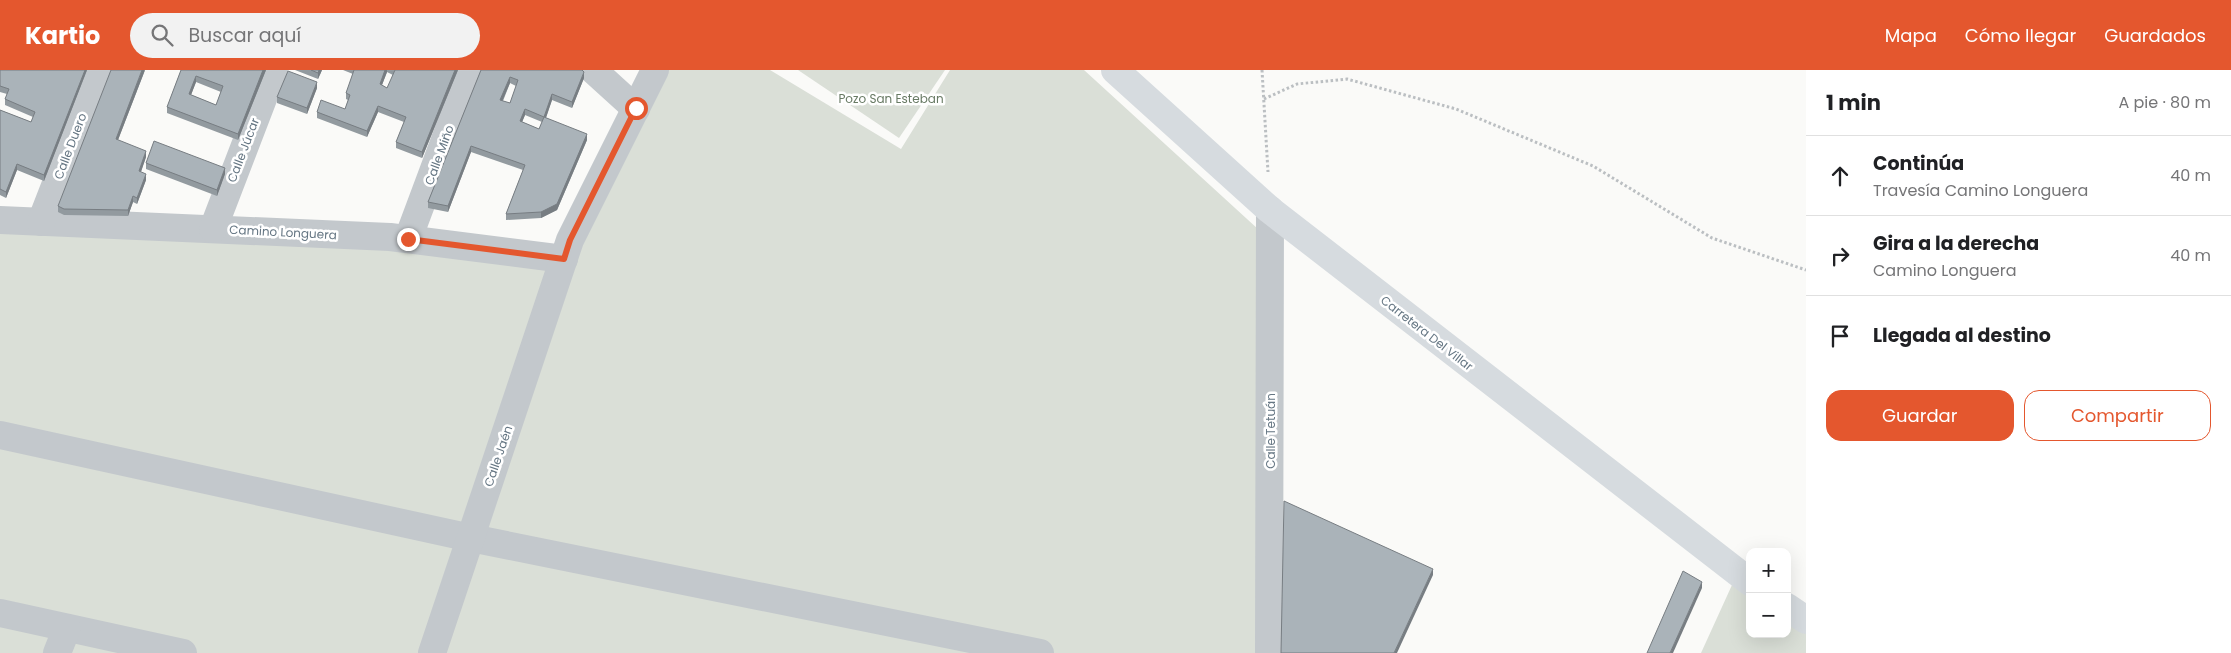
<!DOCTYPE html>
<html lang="es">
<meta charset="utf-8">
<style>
body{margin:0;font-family:Poppins,sans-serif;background:#f2f2f2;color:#202124}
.controls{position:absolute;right:15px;bottom:15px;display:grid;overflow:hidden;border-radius:10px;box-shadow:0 5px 20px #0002}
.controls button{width:45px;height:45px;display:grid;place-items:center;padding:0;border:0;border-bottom:1px solid #e0e0e0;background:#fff;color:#202124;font:25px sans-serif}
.stop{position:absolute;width:15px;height:15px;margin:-11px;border:4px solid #e4572e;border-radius:50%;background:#fff}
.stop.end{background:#e4572e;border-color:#fff;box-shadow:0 1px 5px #0008}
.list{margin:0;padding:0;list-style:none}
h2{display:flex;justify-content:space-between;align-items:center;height:65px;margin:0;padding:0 20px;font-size:21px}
h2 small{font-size:16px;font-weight:400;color:#757577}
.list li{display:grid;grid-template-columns:32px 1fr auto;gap:15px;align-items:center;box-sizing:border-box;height:80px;padding:0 20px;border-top:1px solid #e0e0e0}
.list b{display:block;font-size:19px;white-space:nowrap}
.list p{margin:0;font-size:16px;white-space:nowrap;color:#757577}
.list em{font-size:16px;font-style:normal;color:#757577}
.actions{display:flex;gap:10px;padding:15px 20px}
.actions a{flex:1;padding:11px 0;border:1px solid #e4572e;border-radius:15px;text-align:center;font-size:18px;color:#e4572e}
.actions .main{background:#e4572e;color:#fff}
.icon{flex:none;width:28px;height:28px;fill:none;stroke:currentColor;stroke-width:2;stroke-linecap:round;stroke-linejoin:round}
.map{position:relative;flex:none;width:1806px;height:583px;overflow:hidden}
header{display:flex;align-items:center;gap:30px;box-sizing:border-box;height:70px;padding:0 25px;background:#e4572e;color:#fff}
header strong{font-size:24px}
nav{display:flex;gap:28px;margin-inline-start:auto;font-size:18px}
.search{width:350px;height:45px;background:#f2f2f2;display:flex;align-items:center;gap:12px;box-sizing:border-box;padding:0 18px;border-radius:28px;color:#757577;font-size:19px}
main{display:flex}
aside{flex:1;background:#fff}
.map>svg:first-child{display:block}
.green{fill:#dadfd7}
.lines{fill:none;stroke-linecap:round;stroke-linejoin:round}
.path{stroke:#bbbfc2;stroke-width:3;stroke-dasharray:2.5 2.5;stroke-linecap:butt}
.street{stroke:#c3c8cc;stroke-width:28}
.secondary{stroke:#d6dbdf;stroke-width:28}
.wall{fill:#929a9f;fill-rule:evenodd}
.shaded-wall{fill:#777d82}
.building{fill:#aab3b9;stroke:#777d82;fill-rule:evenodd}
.route{stroke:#e4572e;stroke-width:6}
.labels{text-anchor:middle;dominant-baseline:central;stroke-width:5;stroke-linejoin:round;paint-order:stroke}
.park-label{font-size:12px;fill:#687a64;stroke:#fff}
.street-label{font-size:12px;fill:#657683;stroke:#fff}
</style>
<header>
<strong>Kartio</strong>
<div class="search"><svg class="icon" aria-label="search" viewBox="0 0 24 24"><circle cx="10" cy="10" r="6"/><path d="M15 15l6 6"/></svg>Buscar aquí</div>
<nav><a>Mapa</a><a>Cómo llegar</a><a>Guardados</a></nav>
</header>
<main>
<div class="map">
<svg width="1806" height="583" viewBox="0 0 1806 583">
<rect width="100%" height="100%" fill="#fafaf8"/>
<g class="green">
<polygon points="656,0 770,0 901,79 950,0 1084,0 1270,170 1269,583 0,583 0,145 564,189"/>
<polygon points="798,0 945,0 899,68"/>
<polygon points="1737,504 1750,512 1750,564 1787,564 1787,537 1806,550 1806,583 1701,583"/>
</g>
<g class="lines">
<g class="path">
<polyline points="1262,0 1268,102"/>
<polyline points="1264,29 1297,14 1347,9 1456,39 1593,96 1712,168 1806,200"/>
</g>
<g class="street">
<polyline points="593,0 636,39"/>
<polyline points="0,150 390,167 564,189"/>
<polyline points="41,152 100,0"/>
<polyline points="213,159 274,0"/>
<polyline points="408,169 471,0"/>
<polyline points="0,365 471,468 1040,583"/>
<polyline points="0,543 183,583"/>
<polyline points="57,583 67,558"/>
<polyline points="432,583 570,170 655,0"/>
<polyline points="1269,583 1270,140"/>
</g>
<g class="secondary">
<polyline points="1115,0 1270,140 1750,512"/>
<polyline points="1787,537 1806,550"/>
</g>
</g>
<g class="wall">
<polygon points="0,0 87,0 44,111 17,100 6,128 0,125 0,40 31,52 33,47 5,35 5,29 7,24 0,22"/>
<polygon points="145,0 118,70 146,87 141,102 146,110 137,134 133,132 128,146 64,145 58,142 58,136"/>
<path d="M181 0H266L238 70 167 43V37ZM196 12 221 22 216 35 191 25Z"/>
<polygon points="295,0 322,0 318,9"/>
<path d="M343 0H458L422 88 396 78V72L404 52 378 42 367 67 317 48V42L345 39 348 30 346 29V23L353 4ZM387 2 393 5 387 18 382 15Z"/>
<path d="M481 0 584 8 572 38 552 30 546 48 587 70 557 140 541 148 506 150V144L523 100 471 82 448 142 428 138V132ZM510 13 516 16 510 33 503 31ZM525 45 542 52 539 59 522 52Z"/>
<polygon points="317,18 307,44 277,33 277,27"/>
<polygon points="146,93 225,104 217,126 146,99"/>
</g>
<g class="shaded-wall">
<polygon points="85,0 87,0 44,111 44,105"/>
<polygon points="142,0 145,0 116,75 116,69"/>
<polygon points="263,0 266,0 238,70 238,64"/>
<polygon points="319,0 322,0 318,9 318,3"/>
<polygon points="385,0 387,0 387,2 380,20 380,14"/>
<polygon points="455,0 458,0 422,88 422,82"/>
<polygon points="584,2 584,8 572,38 572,32"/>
<polygon points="196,6 196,12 189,30 189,24"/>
<polygon points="510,7 510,13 500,36 500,30"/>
<polygon points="317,12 317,18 307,44 307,38"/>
<polygon points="552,24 552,30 544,53 544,47"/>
<polygon points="378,36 378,42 367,67 367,61"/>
<polygon points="525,39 525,45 520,57 520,51"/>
<polygon points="587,64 587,70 557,140 541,148 541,142"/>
<polygon points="471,76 471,82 448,142 448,136"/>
<polygon points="146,81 146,87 139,107 139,101"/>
<polygon points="17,94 17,100 6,128 6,122"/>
<polygon points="225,98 225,104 217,126 217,120"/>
<polygon points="146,104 146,110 137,134 137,128"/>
<polygon points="133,126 133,132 128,146 128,140"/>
<polygon points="1433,499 1433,505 1397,583 1394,583"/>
<polygon points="1702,512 1702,518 1673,583 1670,583"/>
</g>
<g class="building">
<polygon points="0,0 85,0 44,105 17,94 6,122 0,119 0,40 31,52 35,42 5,29 9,19 0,16"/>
<polygon points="111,0 142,0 116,69 146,81 139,101 146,104 137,128 133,126 128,140 64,139 58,136"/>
<path d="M181 0H263L238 64 167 37ZM196 6 223 16 216 35 189 24Z"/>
<polygon points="311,0 319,0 318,3"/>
<polygon points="354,0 385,0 380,14 387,18 395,0 455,0 422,82 396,72 406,47 378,36 367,61 317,42 321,30 345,39 350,25 346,23"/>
<path d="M481 0H582L584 2 572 32 552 24 544 47 525 39 520 51 539 59 544 47 587 64 557 134 541 142 506 144 525 95 471 76 448 136 428 132ZM510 7 518 10 510 33 500 30Z"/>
<polygon points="288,1 317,12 307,38 277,27"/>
<polygon points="154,71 225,98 217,120 146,93"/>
<polygon points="1284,431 1433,499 1394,583 1281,583"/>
<polygon points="1683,501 1702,512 1670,583 1647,583"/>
</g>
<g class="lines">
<polyline class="route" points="408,169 564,189 570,170 636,38"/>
</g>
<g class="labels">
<g class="park-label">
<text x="891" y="28">Pozo San Esteban</text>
</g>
<g class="street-label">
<text transform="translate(70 76) rotate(-69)">Calle Duero</text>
<text transform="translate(243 80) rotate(-69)">Calle Júcar</text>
<text transform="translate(439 85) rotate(-70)">Calle Miño</text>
<text transform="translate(283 162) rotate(3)">Camino Longuera</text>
<text transform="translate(1427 263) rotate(38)">Carretera Del Villar</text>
<text transform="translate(1270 361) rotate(-90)">Calle Tetuán</text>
<text transform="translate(498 386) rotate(-71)">Calle Jaén</text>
</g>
</g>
</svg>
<div class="controls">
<button>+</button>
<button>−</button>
</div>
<div class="stop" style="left:636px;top:38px"></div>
<div class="stop end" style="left:408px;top:169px"></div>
</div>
<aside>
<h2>1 min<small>A pie · 80 m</small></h2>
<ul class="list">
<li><svg class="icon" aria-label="ahead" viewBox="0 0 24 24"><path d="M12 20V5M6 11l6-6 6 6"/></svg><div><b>Continúa</b><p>Travesía Camino Longuera</p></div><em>40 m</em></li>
<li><svg class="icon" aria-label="right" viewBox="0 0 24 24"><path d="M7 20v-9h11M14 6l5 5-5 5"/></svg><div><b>Gira a la derecha</b><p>Camino Longuera</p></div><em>40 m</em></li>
<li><svg class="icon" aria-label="arrive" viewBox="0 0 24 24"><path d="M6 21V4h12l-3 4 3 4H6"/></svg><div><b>Llegada al destino</b></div></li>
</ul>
<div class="actions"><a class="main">Guardar</a><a>Compartir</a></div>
</aside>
</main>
